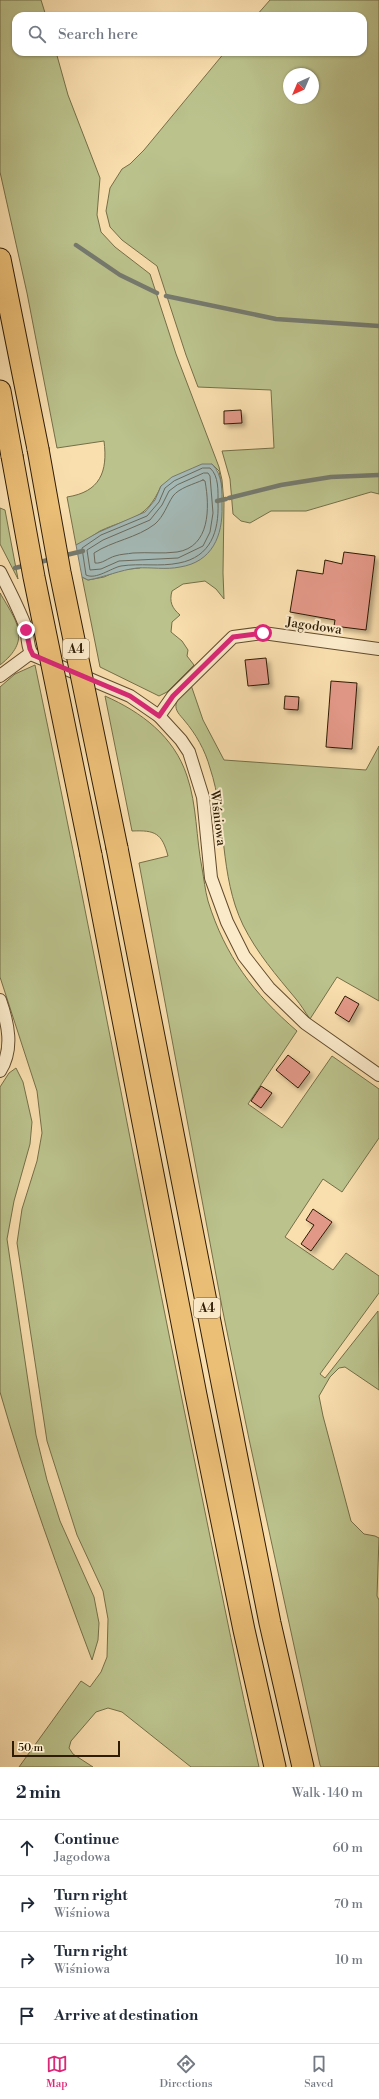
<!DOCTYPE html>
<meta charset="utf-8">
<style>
body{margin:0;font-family:"Libre Bodoni",serif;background:#f6f6f7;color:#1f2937}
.compass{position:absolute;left:283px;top:68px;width:36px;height:36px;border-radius:50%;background:#fff;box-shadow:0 1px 3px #0004;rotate:224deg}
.scale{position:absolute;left:12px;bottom:10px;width:108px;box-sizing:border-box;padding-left:4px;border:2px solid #2f1c04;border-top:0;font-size:11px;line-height:14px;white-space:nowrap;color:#2f1c04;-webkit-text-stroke:3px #fbeaca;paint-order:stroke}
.stop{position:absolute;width:12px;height:12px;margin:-9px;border:3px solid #db2777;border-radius:50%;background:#fff}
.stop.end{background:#db2777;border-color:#fff;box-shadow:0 1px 4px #0008}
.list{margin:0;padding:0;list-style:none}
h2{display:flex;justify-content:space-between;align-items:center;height:52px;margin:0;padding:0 16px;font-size:17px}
h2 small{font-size:13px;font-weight:400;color:#747a83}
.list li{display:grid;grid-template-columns:26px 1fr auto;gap:12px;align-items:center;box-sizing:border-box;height:56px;padding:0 16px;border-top:1px solid #e0e1e3}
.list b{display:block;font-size:15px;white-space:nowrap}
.list p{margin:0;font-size:13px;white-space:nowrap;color:#747a83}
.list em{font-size:13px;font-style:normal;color:#747a83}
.icon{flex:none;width:22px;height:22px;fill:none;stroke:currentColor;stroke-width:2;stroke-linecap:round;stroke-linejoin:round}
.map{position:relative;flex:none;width:379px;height:1767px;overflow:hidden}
.search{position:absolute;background:#fff;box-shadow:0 1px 3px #0004;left:12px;right:12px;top:12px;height:44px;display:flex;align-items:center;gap:10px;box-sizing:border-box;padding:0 14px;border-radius:12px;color:#747a83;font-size:15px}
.sheet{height:276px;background:#fff}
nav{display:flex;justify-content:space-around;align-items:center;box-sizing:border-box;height:56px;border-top:1px solid #e0e1e3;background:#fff;font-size:11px;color:#747a83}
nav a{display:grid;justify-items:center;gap:2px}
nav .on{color:#db2777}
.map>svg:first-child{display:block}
.green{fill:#bbc28c;stroke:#756f48;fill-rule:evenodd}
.water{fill:#a4b9b6;stroke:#757a6f}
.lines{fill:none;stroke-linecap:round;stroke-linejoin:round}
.shore{stroke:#6a6a5d;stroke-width:1}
.stream{stroke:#757a6f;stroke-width:4.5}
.building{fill:#e29887;stroke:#2f1c04;filter:url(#shadow)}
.minor-casing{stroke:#624c2e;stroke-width:14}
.motorway-casing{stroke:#2f1c04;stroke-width:23}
.minor{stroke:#fbeaca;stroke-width:12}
.motorway{stroke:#ecbf77;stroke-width:21}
.motorway-bridge-casing{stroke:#2f1c04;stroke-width:23;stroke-linecap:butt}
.motorway-bridge{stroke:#ecbf77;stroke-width:21}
.route{stroke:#db2777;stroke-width:5}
.labels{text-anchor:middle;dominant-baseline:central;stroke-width:4;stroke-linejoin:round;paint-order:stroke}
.shield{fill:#fbeaca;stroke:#6c5a3f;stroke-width:1}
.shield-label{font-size:12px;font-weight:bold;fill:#2f1c04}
.street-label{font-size:13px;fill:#2f1c04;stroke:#fbeaca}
</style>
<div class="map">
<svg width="379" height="1767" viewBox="0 0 379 1767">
<defs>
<filter id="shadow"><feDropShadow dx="3.5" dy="3.5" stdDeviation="2" flood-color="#0004"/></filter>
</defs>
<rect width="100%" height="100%" fill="#f9deae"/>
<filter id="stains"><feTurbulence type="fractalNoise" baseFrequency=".005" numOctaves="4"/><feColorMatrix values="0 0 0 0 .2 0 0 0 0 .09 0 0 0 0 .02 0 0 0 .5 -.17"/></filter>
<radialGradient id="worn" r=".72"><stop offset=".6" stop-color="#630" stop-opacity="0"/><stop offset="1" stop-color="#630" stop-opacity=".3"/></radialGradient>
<g class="green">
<path d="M0 0H41L46 16H16V52H56L68 95 100 178 97 215 101 232 115 247 150 274 176 354 219 467 222 480 224 503 223 573 224 599 216 589 205 581 183 584 172 591C169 602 172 608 180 615L172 622 171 632 182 641 188 650 187 656 194 665 167 692 159 696 100 667 82 577 88 580 104 577 120 570 140 568 222 487 219 471 212 464 161 486C146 521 130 517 100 531 92 536 85 542 76 545L67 497C100 492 108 472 104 441L57 448 27 293 0 172Z"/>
<path d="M270 0H379V494L371 492 306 511H271L250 523 241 521 233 514 230 479 222 451 274 448 271 390 198 387 186 355 157 266 122 240 110 227 106 211 110 188 122 169 130 164 144 150 225 52H363V16H256ZM289 74H313V98H289Z"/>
<polygon points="0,508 5,510 18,579 0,544"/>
<path d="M0 593C17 622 32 640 0 665Z"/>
<path d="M35 665C94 945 146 1227 204 1507 222 1594 239 1681 259 1767H191L122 1712 108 1708 96 1712 71 1741 69 1748 73 1754 93 1767H19L81 1681 90 1687 101 1672 107 1657 108 1619 103 1591 77 1535 47 1441 17 1243 22 1209 37 1161 42 1133 37 1091 0 977V687L15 674Z"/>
<path d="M191 685 203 720 224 760 366 770 379 746V1001L337 977 310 1019C305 1012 301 1005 296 999 276 975 257 953 243 925 219 875 227 819 210 768 205 750 196 734 184 720 180 715 175 711 176 704 178 697 186 691 191 685Z"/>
<path d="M105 696C141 712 174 736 187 776 197 805 196 838 202 868 204 879 205 890 208 901 225 956 254 994 297 1031L248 1104 282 1128 332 1056 379 1089V1138L342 1192 323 1179 285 1237 333 1270 346 1253 379 1276V1293L320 1374 325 1378 378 1311 379 1390 345 1367 339 1368 330 1377 319 1396 323 1416 351 1521 364 1534 375 1536 379 1538 377 1596 379 1600V1767H321L320 1765 249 1439 222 1307 139 863 168 856C162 833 155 830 132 831Z"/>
<path d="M16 1068 23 1082 32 1122 30 1144 14 1201 7 1239 36 1435 47 1480 60 1521 94 1597 99 1623 98 1640 92 1660C59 1572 26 1483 0 1392V1087L9 1073Z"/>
</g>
<path class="water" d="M202 464H212C223 475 222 491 222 506 223 536 212 562 180 567 166 570 151 567 137 568 120 570 105 577 88 580L82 577 76 545 99 532 145 512 155 500 161 486 172 477Z"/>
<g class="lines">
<g class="shore">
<path d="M203 468H210C219 476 218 491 218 503 219 531 211 557 179 563 160 567 140 563 121 566 111 568 96 580 86 575L82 548 101 535 147 516 159 502 165 488 174 481Z"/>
<polygon points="204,473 208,473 210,476 213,513 210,532 203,546 178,558 119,561 101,569 90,570 87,550 103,540 150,520 162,505 169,491 177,485"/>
<path d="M203 480 205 481C210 508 210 547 177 552 162 554 148 552 133 553 127 554 121 554 115 556 108 558 102 564 95 563L94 553C112 541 137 538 155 524 164 516 167 505 173 496 179 488 194 484 203 480Z"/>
</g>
<g class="stream">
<polyline points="76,245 120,275 157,293"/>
<polyline points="166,296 276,319 379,326"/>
<polyline points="229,498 281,485 331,477 379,475"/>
<polyline points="217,501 226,499"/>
<polyline points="62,556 83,551"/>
<polyline points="36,563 52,559"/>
<polyline points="15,568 27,565"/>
</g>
</g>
<g class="building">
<polygon points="241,410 242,423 224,424 224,411"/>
<polygon points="344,552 375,556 366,630 334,626 335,620 290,612 297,570 323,574 325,560 342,564"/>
<polygon points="266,658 269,684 248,686 245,660"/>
<polygon points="331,681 357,683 352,749 326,747"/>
<polygon points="285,696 299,697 298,710 284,709"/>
<polygon points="345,996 359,1004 349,1022 335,1013"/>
<polygon points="288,1055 310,1072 298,1088 276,1070"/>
<polygon points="261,1086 272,1093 261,1108 251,1101"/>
<polygon points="313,1209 332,1222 311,1251 301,1244 314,1225 306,1220"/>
</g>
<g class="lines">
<defs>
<g id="minor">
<path d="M0 572C9 590 19 609 26 628 28 636 27 649 33 655L130 696 159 716 181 740 189 752 203 797 211 878 227 922 244 956 269 988 305 1023 379 1075"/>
<polyline points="0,676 31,653"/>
<polyline points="159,716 173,696 233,637 263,633 379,649"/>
<path d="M0 1000C8 1023 14 1049 0 1071"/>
</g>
<g id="motorway">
<polyline points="0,259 38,449"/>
<polyline points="0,391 12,456"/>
<polyline points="117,848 223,1388 270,1623 303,1767"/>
<polyline points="91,855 196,1395 244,1630 275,1767"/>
</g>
</defs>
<use href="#minor" class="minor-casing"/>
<use href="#motorway" class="motorway-casing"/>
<use href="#minor" class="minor"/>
<use href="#motorway" class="motorway"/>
<defs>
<g id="motorway-bridge">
<polyline points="38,449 60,572 117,848"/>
<polyline points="12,456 34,577 91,855"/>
</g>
</defs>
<use href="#motorway-bridge" class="motorway-bridge-casing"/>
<use href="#motorway-bridge" class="motorway-bridge"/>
</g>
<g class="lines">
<polyline class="route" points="26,630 30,649 33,655 130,696 159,716 173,696 233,637 263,633"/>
</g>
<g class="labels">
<g class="shield">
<rect x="63" y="639" width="26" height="20" rx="3"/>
<rect x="194" y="1298" width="26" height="20" rx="3"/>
</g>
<g class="shield-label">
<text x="76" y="649">A4</text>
<text x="207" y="1308">A4</text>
</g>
<g class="street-label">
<text transform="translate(314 626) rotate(8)">Jagodowa</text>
<text transform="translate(218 818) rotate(83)">Wiśniowa</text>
</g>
</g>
<rect width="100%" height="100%" filter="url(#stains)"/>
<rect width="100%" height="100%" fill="url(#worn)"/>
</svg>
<svg class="compass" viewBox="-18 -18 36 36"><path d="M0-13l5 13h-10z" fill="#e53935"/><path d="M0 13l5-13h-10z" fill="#747a83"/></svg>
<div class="scale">50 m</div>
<div class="stop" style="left:263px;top:633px"></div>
<div class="stop end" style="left:26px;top:630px"></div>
<div class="search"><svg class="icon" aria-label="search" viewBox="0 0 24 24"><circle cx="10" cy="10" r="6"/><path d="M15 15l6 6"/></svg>Search here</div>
</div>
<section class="sheet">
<h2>2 min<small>Walk · 140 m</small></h2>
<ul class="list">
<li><svg class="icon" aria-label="ahead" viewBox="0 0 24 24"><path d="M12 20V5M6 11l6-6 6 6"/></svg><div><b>Continue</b><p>Jagodowa</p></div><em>60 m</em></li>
<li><svg class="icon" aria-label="right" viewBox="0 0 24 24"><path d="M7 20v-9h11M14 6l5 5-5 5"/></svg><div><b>Turn right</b><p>Wiśniowa</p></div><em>70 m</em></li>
<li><svg class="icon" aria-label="right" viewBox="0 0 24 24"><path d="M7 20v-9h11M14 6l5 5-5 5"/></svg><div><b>Turn right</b><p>Wiśniowa</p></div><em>10 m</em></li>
<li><svg class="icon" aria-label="arrive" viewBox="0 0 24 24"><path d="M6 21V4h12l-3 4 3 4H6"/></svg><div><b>Arrive at destination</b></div></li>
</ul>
</section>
<nav>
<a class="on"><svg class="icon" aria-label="map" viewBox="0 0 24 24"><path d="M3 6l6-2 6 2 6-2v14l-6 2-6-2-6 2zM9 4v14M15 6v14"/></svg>Map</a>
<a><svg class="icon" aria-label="directions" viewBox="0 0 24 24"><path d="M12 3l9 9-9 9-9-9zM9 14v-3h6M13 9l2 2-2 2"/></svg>Directions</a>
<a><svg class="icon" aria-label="saved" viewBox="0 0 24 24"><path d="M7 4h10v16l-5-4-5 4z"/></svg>Saved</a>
</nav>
